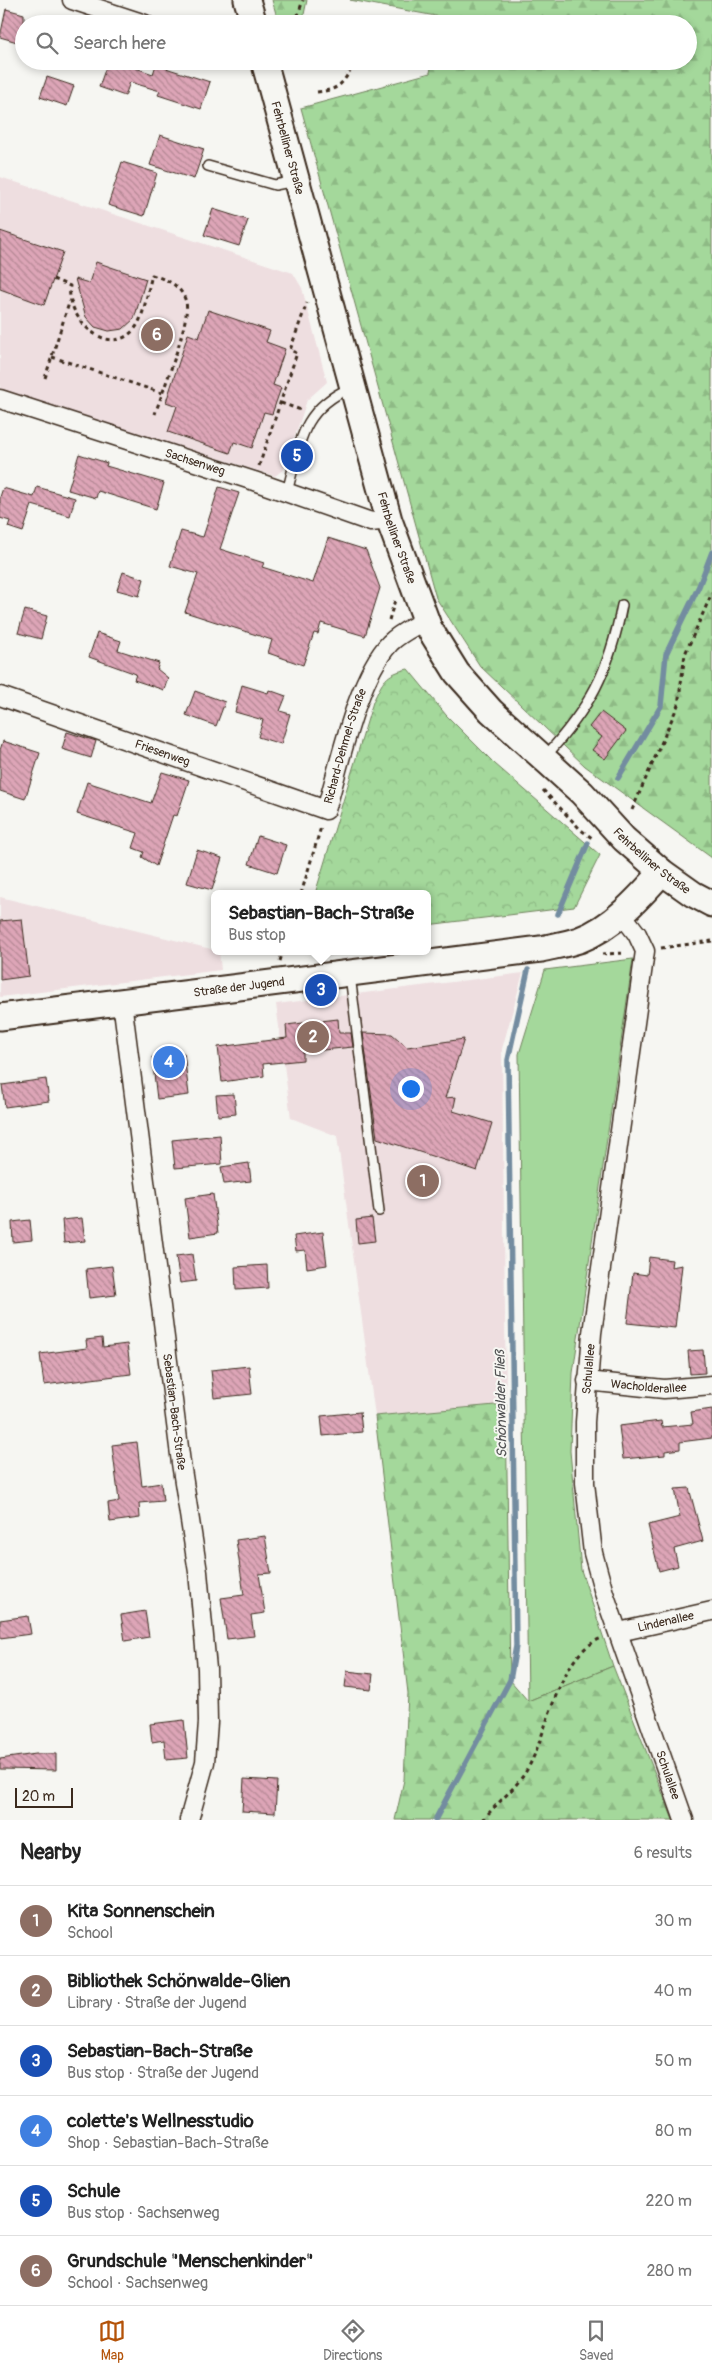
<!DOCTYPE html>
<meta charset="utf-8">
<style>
body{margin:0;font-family:Pangolin,sans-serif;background:#f2f2f2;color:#222}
.scale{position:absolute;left:15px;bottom:12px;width:58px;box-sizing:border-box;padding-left:5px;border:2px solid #3b2a1e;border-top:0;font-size:14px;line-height:18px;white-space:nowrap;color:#3b2a1e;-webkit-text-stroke:4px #f6f6f2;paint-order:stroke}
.you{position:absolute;left:410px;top:1088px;width:18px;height:18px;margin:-12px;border:4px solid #fff;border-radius:50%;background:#1a73e8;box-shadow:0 0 0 8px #1a73e833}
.badge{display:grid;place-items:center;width:32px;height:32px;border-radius:50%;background:#b45309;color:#fff;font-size:16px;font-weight:700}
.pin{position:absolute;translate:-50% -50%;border:2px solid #fff;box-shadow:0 1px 5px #0006}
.popup{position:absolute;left:211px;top:890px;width:220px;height:65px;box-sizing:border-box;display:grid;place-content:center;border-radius:8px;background:#fff;filter:drop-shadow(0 1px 4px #0005);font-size:16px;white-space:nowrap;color:#767676}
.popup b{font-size:19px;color:#222}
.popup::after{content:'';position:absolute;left:50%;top:100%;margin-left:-10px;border:10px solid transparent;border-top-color:#fff}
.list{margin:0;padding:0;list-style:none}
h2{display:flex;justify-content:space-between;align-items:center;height:65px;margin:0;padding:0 20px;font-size:21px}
h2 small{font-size:16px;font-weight:400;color:#767676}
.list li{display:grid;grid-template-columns:32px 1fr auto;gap:15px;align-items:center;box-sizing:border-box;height:70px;padding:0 20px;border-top:1px solid #e0e0e0}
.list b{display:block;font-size:19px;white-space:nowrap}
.list p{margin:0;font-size:16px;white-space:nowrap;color:#767676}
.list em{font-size:16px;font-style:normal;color:#767676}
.icon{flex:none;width:28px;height:28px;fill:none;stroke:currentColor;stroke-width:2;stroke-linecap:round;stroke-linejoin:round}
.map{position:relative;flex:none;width:712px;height:1820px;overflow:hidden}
.search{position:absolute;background:#fff;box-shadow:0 2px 8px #0003;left:15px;right:15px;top:15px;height:55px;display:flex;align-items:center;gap:12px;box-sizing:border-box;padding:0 18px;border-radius:28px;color:#767676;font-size:19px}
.sheet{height:485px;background:#fff}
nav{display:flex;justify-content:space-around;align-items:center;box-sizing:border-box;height:70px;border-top:1px solid #e0e0e0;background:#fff;font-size:14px;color:#767676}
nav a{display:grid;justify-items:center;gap:2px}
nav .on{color:#b45309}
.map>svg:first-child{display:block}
.built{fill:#eedee0}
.grass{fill:#a4d89b;stroke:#70815c}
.forest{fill:url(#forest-firs);stroke:#70815c}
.park{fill:url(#park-crowns);stroke:#70815c}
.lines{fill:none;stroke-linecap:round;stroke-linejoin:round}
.stream{stroke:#738ca0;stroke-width:5.5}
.building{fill:url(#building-back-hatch);stroke:#3b2a1e}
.lane-casing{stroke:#3b2a1e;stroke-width:12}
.street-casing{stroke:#3b2a1e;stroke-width:21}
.secondary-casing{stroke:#3b2a1e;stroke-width:29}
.path{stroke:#3b2a1e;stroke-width:3;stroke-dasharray:4 4;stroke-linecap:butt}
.lane{stroke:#f6f6f2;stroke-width:9}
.street{stroke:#f6f6f2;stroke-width:18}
.secondary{stroke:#f6f6f2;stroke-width:25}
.labels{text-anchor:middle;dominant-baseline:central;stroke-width:4;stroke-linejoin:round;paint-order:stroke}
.street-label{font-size:12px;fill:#3b2a1e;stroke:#f6f6f2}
.water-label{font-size:14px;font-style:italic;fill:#525354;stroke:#f6f6f2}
</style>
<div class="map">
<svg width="712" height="1820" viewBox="0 0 712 1820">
<defs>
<pattern id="forest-firs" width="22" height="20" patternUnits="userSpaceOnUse" patternTransform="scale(1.25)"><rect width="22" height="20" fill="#a4d89b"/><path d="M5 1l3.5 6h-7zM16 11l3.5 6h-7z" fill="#8eba85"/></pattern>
<pattern id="park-crowns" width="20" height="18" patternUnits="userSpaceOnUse" patternTransform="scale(1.25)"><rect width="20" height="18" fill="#a4d89b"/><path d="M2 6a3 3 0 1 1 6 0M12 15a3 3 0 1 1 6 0" fill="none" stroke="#8eba85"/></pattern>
<pattern id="building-back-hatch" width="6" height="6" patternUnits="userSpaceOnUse" patternTransform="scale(1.25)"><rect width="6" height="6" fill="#dda5b7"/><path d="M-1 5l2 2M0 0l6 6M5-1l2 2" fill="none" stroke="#b48794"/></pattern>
</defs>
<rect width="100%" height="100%" fill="#f6f6f2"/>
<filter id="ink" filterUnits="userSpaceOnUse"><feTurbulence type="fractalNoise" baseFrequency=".02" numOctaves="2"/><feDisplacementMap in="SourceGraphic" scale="10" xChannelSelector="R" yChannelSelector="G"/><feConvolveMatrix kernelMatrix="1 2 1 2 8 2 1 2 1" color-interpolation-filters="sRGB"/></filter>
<g filter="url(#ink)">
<g class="built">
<polygon points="0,177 293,273 302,288 327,382 307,400 284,469 275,476 0,391"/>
<polygon points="0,897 215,950 219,951 221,970 0,997"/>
<polygon points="523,973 502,1049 506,1404 375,1416 337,1136 291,1118 276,1004"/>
</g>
<polygon class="grass" points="633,959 573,1373 570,1451 581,1570 613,1666 528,1701 519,1054 545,970"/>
<g class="forest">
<polygon points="272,0 307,0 302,24 279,24"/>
<polygon points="350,0 712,0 712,858 585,766 480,666 436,598 301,108 430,73 432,61 688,61 688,24 440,24 441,17"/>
<polygon points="506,1404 510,1680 528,1701 613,1666 673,1820 395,1820 404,1780 408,1693 375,1416"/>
</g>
<path class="park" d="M408 669 446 715 495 764 600 855 574 907 427 925V894H315L373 702C383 681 385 674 408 669Z"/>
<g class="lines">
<g class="stream">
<polyline points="618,778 661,706 666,654 699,586 712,552"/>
<polyline points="558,914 588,843"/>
<polyline points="435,1820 510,1680 516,1646 508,1060 528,970"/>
</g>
</g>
<g class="building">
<polygon points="6,9 24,14 24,44 0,37"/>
<polygon points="108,61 115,61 153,74 156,65 210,82 201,109 158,95 160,91 130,82 125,96 99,87"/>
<polygon points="47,77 74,86 67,106 40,97"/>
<polygon points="160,135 204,149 194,179 150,165"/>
<polygon points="122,162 157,173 144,216 108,205"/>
<polygon points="213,209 248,220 239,246 204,235"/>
<polygon points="0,231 63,252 44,305 0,289"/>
<polygon points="96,262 146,279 134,319 123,329 109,331 95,327 86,317 75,279 89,283"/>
<polygon points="208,310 270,331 266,342 285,349 273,385 281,388 272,414 264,412 252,448 234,442 230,453 168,432 177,406 166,402 188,334 199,338"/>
<polygon points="79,454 107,463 106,466 164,483 156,509 98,491 96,498 68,490"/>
<polygon points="37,487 75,498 70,516 32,505 23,532 8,527 10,521 0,518 0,497 3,488 34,497"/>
<polygon points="219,487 239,493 220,549 264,563 262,567 313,583 328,538 366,550 380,588 365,636 321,623 318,634 314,633 303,665 268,653 272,640 185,612 198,574 170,566 181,531 203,537"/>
<polygon points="123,572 144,579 139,596 117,590"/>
<polygon points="25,610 47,616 41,639 18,633"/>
<polygon points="97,633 121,641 118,650 159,663 157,669 168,678 164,690 134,680 136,674 89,657"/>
<polygon points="242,685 268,693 269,690 286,696 280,711 290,714 281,744 258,737 263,720 235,712"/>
<polygon points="195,691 225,702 216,726 186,715"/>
<polygon points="601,712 626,731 605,759 592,750 602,737 589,727"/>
<polygon points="67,732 96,741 91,758 62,749"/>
<polygon points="3,741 40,753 25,799 0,791 0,750"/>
<polygon points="162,772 189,780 177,816 173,815 156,866 142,857 144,852 133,848 138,833 77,814 87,782 151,803"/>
<polygon points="258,836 286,845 277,873 249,864"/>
<polygon points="197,850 222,858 212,890 187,883"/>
<polygon points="22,919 29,976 0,980 0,921"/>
<polygon points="338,1019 339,1033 351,1033 353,1047 303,1052 303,1060 263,1064 264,1076 222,1082 218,1047 287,1038 286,1025"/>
<polygon points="363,1033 392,1034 407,1047 464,1039 445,1098 456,1097 453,1111 492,1123 477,1171 377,1138"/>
<polygon points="184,1053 189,1095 157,1099 152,1057"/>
<polygon points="46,1079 49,1101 5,1107 2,1085"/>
<polygon points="234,1094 236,1114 218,1116 216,1095"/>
<polygon points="220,1135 222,1164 175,1168 172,1140"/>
<polygon points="249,1163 251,1181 224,1184 221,1167"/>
<polygon points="213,1194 218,1233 190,1237 185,1198"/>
<polygon points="82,1218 85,1241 64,1243 62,1220"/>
<polygon points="372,1218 375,1241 358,1243 356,1220"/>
<polygon points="30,1220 32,1240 13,1242 12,1222"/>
<polygon points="323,1232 327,1265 307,1268 305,1250 296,1251 294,1236"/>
<polygon points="192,1254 196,1281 180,1283 176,1256"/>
<polygon points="649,1257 672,1260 671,1267 682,1265 675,1328 627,1323 633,1273 647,1275"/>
<polygon points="267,1265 268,1288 236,1290 235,1267"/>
<polygon points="112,1266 116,1295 89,1298 86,1269"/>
<polygon points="102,1338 103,1347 127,1344 131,1374 44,1385 40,1354 87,1348 86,1340"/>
<polygon points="703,1350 705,1373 690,1374 688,1351"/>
<polygon points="249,1366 252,1394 214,1398 211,1370"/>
<polygon points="712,1409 712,1438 680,1442 680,1449 665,1451 665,1455 623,1459 619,1426 661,1421 662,1427 693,1424 691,1412"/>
<polygon points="360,1412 362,1432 323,1436 321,1416"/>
<polygon points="137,1442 142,1486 161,1483 163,1501 139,1503 140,1518 110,1522 108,1503 119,1501 112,1445"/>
<polygon points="689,1488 703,1541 674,1549 678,1566 659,1571 648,1525 680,1517 675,1489"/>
<polygon points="265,1536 271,1573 259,1574 265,1613 251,1615 254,1636 227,1639 221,1598 244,1595 236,1540"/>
<polygon points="145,1611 149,1637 125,1641 121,1615"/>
<polygon points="28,1616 31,1634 0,1638 0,1620"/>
<polygon points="347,1671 373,1674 371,1690 345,1687"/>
<polygon points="184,1720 188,1758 166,1760 164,1740 152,1742 150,1724"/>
<polygon points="36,1754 56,1754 56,1770 0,1769 0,1759"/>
<polygon points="244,1779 277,1781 275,1813 242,1811"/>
</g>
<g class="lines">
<defs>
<g id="lane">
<polyline points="208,166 275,185 295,181"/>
<path d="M287 492C300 445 300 410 350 388"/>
<path d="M544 758C590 707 609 673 622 605"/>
<polyline points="350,975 379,1211"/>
</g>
<g id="street">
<polyline points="72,0 145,24"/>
<path id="s1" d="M0 399 254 481 371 522 389 520"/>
<path id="s2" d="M0 696 326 810C340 763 357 678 390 643 400 633 414 627 425 620"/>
<path id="s3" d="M621 913 637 934 645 951 592 1333 585 1422V1483L593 1553 604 1593 684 1820"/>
<path id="s4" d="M122 1001 181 1463 198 1572 207 1669 208 1722 205 1762 189 1820"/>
<path id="s5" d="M587 1381 664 1389 712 1385"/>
<path id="s6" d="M619 1632 712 1611"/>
</g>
<g id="secondary">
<polyline points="247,0 254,24"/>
<path id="s7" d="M264 61 389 520 429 628 457 673 491 711 582 793 624 839 662 872 693 894 712 904"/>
<path id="s8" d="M0 1017 541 949C554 946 567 944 579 940 612 928 639 898 662 872"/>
</g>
</defs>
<use href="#lane" class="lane-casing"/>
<use href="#street" class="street-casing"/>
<use href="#secondary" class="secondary-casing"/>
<g class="path">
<polyline points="295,24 303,0"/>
<path d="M317 92C341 90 344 82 355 61"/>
<path d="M53 279 70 286C65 318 110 362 136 327 144 316 148 289 152 275 168 280 181 285 186 302 191 320 162 393 155 414"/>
<polyline points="52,357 162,393"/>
<polyline points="45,378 70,300"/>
<polyline points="281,403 301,410"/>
<polyline points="259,466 297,353 290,350 307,303"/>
<polyline points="389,620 395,600"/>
<polyline points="543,790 581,830 592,838"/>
<polyline points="632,810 678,705 685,654 712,593"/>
<polyline points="301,894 321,827"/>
<polyline points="661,948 712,941"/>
<polyline points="602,954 625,953"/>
<polyline points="280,961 283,951"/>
<path d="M483 1820C497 1802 517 1788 528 1768 549 1731 557 1655 602 1638"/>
</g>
<use href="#lane" class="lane"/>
<use href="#street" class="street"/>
<use href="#secondary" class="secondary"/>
</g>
</g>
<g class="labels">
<g class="street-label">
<text stroke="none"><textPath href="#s7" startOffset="90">Fehrbelliner Straße</textPath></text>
<text stroke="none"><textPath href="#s1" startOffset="205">Sachsenweg</textPath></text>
<text stroke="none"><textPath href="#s7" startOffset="495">Fehrbelliner Straße</textPath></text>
<text stroke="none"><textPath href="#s2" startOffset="412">Richard-Dehmel-Straße</textPath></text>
<text stroke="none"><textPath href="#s2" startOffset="172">Friesenweg</textPath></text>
<text stroke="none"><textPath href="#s7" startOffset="915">Fehrbelliner Straße</textPath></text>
<text stroke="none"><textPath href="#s8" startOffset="241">Straße der Jugend</textPath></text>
<text transform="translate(589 1369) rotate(-85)">Schulallee</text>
<text stroke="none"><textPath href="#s5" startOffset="62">Wacholderallee</textPath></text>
<text stroke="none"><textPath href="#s4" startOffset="414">Sebastian-Bach-Straße</textPath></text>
<text stroke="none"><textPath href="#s6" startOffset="48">Lindenallee</textPath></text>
<text stroke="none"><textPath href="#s3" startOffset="886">Schulallee</textPath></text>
</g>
<g class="water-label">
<text transform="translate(501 1404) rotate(-91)">Schönwalder Fließ</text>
</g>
</g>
</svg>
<div class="scale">20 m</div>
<div class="you"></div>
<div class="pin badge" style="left:423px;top:1181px;background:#8d6e63">1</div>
<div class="pin badge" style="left:313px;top:1037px;background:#8d6e63">2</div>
<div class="pin badge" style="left:321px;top:990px;background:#1a4fb4">3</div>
<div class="popup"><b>Sebastian-Bach-Straße</b>Bus stop</div>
<div class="pin badge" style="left:169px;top:1062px;background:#3f7fe0">4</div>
<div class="pin badge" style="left:297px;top:456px;background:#1a4fb4">5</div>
<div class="pin badge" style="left:157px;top:335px;background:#8d6e63">6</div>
<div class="search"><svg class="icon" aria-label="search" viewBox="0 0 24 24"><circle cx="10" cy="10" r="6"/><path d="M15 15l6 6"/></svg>Search here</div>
</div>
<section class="sheet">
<h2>Nearby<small>6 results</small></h2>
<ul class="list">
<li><span class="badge" style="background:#8d6e63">1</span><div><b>Kita Sonnenschein</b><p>School</p></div><em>30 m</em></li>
<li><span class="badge" style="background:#8d6e63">2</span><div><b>Bibliothek Schönwalde-Glien</b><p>Library · Straße der Jugend</p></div><em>40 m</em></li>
<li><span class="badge" style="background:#1a4fb4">3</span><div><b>Sebastian-Bach-Straße</b><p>Bus stop · Straße der Jugend</p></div><em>50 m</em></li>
<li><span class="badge" style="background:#3f7fe0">4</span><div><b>colette's Wellnesstudio</b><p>Shop · Sebastian-Bach-Straße</p></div><em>80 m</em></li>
<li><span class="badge" style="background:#1a4fb4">5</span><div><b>Schule</b><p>Bus stop · Sachsenweg</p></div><em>220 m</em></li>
<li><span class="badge" style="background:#8d6e63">6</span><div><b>Grundschule &quot;Menschenkinder&quot;</b><p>School · Sachsenweg</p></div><em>280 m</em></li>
</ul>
</section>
<nav>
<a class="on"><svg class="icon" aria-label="map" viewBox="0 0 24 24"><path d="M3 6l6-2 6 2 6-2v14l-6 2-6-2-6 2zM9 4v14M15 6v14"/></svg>Map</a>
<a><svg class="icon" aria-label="directions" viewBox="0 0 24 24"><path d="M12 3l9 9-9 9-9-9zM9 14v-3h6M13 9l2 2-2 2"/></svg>Directions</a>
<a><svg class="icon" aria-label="saved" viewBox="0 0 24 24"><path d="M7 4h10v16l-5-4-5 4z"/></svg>Saved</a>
</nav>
